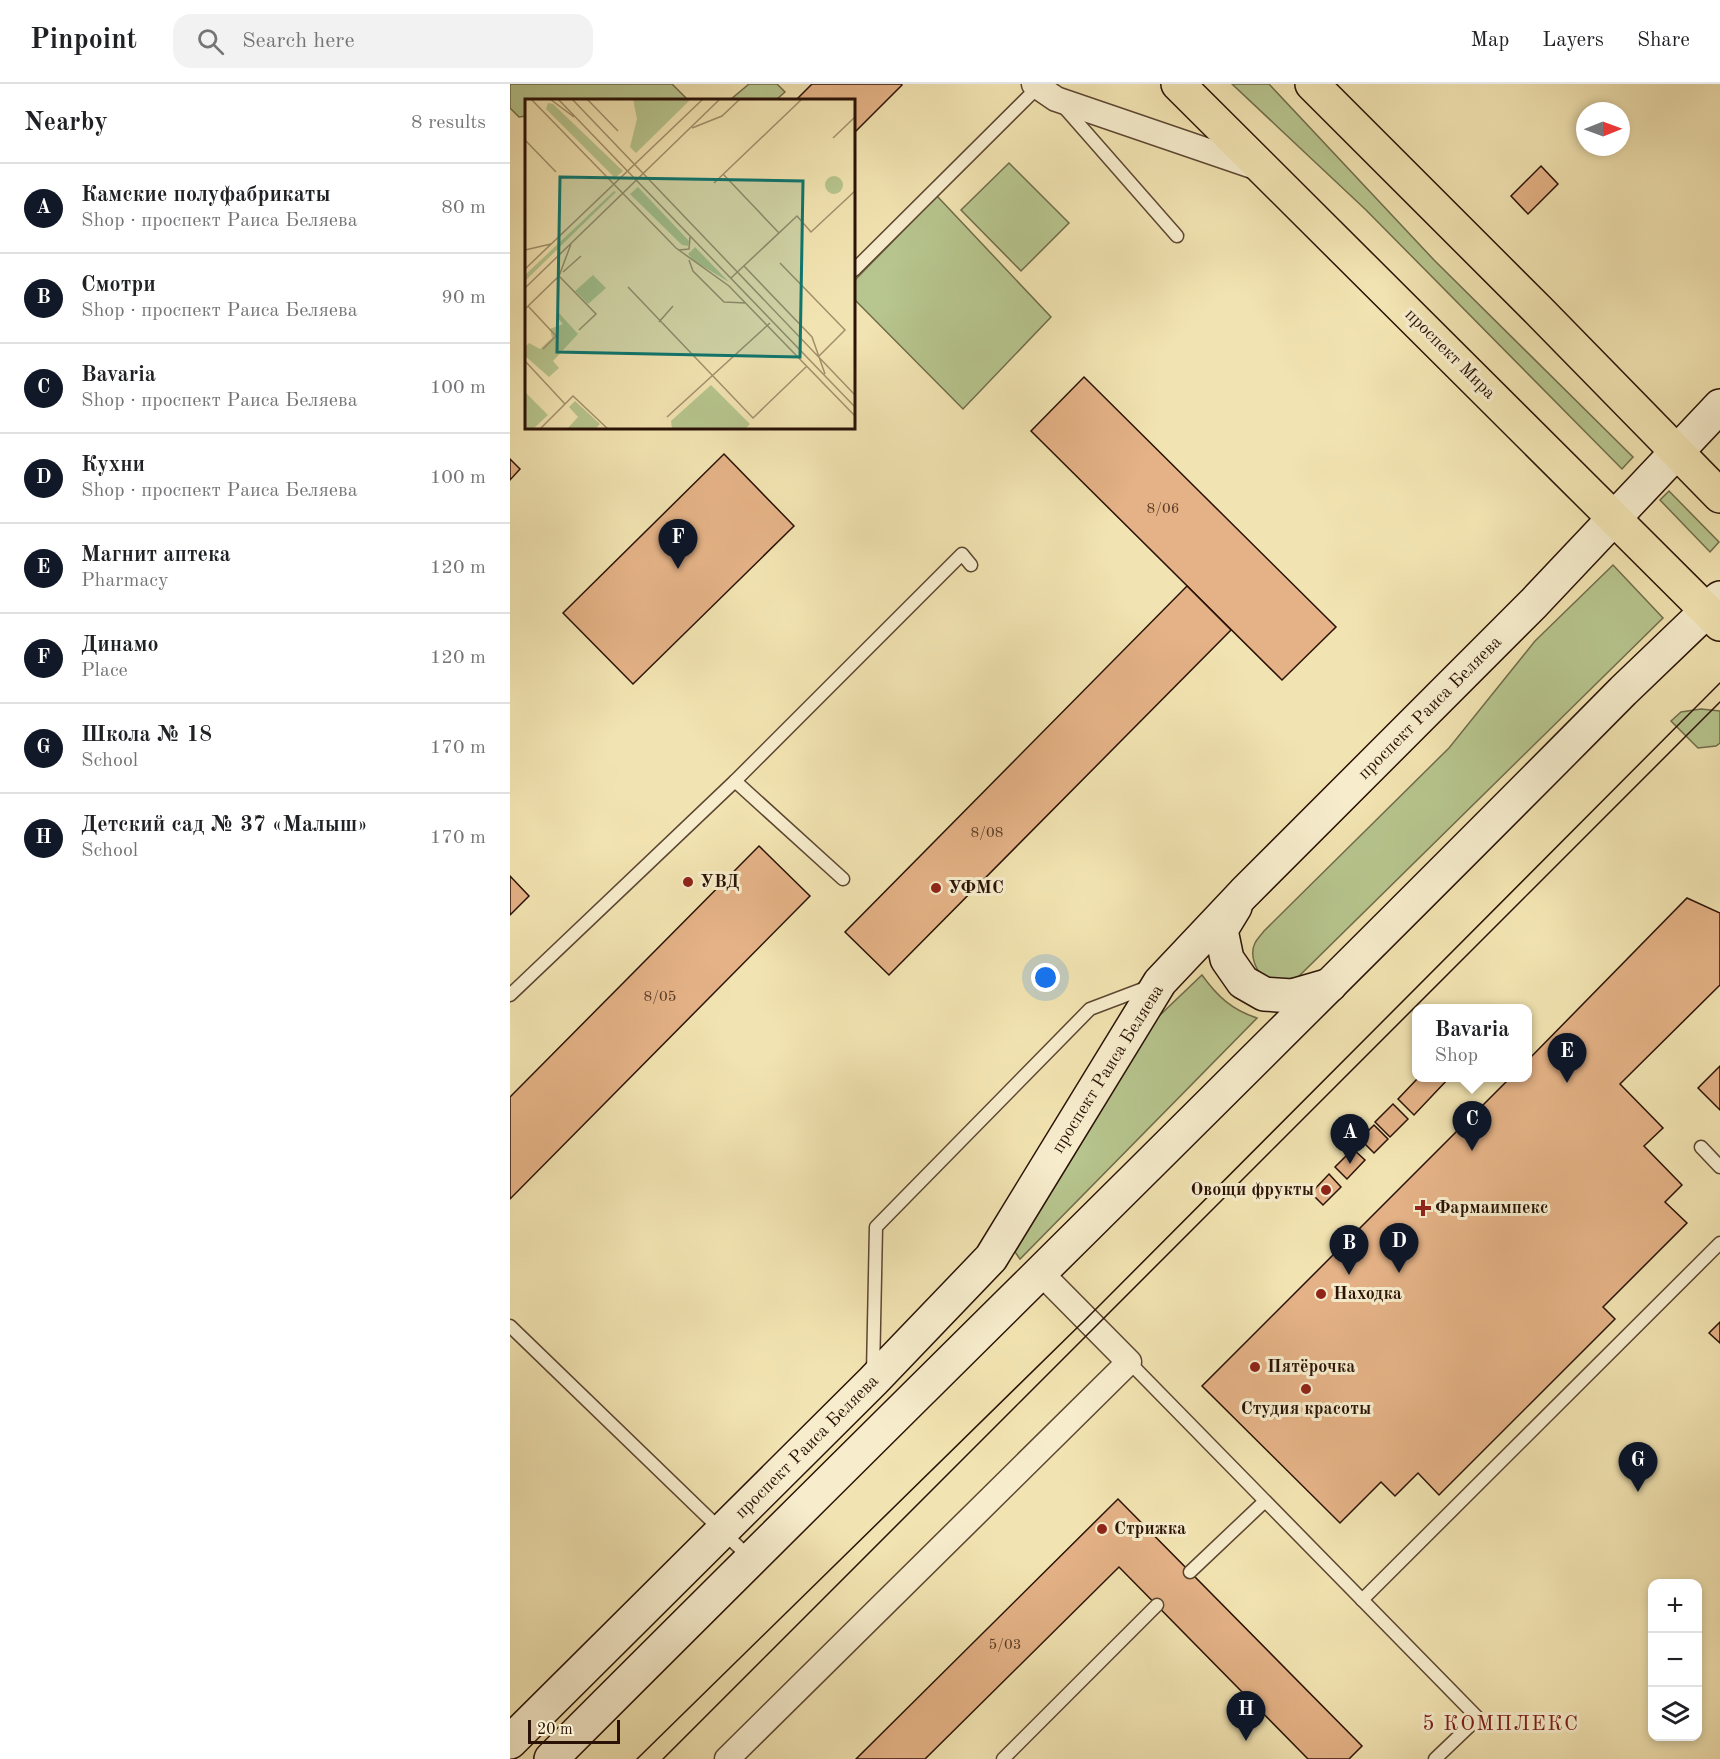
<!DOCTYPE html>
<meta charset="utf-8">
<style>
body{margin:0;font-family:"Old Standard TT",serif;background:#f2f2f2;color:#202124}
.controls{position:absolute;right:18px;bottom:18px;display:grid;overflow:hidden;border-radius:12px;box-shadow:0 3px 9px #0003}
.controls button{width:54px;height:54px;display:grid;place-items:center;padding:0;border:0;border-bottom:2px solid #e0e0e0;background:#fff;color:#202124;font:30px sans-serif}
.compass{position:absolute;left:1066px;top:18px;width:54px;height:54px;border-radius:50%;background:#fff;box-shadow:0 3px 9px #0003;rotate:89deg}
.scale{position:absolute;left:18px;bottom:15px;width:92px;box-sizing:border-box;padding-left:6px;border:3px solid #2a1206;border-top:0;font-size:16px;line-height:21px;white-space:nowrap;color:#2a1206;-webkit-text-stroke:4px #f7edcd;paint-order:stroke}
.you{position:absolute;left:536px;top:894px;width:21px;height:21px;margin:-15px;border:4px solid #fff;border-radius:50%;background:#1a73e8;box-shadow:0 0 0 9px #1a73e833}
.badge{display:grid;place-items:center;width:39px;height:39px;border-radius:50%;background:#111827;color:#fff;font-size:20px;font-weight:700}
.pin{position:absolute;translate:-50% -50px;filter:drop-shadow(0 2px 3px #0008)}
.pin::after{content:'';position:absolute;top:32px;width:21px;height:18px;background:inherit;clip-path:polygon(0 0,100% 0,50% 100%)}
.popup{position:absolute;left:902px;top:920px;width:120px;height:78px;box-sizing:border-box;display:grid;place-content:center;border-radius:12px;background:#fff;filter:drop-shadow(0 2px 4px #0005);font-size:20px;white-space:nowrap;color:#757577}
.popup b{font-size:22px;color:#202124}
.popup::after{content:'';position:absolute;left:50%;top:100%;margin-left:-12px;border:12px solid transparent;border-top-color:#fff}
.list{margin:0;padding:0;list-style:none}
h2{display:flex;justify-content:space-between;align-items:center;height:78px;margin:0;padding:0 24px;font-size:26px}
h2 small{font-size:20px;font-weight:400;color:#757577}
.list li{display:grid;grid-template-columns:39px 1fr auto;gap:18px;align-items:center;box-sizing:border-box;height:90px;padding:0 24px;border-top:2px solid #e0e0e0}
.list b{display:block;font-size:22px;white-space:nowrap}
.list p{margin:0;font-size:20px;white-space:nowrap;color:#757577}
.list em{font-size:20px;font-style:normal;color:#757577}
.icon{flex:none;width:33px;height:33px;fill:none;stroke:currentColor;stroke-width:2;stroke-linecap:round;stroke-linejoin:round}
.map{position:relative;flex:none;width:1210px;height:1675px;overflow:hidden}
header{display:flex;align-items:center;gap:36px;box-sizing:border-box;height:84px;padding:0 30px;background:#fff;border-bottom:2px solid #e0e0e0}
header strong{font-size:28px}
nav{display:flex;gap:33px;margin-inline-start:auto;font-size:21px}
.search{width:420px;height:54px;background:#f2f2f2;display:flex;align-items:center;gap:15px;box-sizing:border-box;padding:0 21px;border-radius:18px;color:#757577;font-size:22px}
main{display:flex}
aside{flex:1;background:#fff}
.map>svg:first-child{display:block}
.green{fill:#b7c58e;stroke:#706c4a;stroke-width:1.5}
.building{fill:#e4b286;stroke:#2a1206;stroke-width:1.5}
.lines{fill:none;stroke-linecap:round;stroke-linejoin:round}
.lane-casing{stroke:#5c4631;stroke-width:15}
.street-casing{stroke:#5c4631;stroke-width:27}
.secondary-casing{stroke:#2a1206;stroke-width:36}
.primary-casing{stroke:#2a1206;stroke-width:36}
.lane{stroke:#f7edcd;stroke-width:12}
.street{stroke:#f7edcd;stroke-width:24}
.secondary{stroke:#f7edcd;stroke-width:33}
.primary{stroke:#f2e4b2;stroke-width:33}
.tram{stroke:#2a1206;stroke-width:1.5}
.poi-dot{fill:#8f2418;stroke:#f7edcd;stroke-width:2}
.labels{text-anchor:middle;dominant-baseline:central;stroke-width:6;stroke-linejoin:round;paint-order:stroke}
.number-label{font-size:15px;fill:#583a26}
.street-label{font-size:18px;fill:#2a1206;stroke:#f7edcd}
.poi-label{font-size:18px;font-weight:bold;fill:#2a1206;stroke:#f7edcd;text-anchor:start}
.quarter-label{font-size:21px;letter-spacing:1.5px;fill:#7a1f14;stroke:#f7edcd}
.inset-road{fill:none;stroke:#a2906d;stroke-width:1.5}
.view{fill:#0f766e;fill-opacity:0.15;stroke:#0f766e;stroke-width:3}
.inset-edge{fill:none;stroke:#2a1206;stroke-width:3}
</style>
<header>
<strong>Pinpoint</strong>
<div class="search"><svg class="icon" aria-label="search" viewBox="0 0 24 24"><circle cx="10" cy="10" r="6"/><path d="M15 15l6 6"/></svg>Search here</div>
<nav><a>Map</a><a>Layers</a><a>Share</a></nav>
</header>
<main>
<aside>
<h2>Nearby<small>8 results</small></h2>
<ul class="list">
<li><span class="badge">A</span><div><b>Камские полуфабрикаты</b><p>Shop · проспект Раиса Беляева</p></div><em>80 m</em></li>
<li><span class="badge">B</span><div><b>Смотри</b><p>Shop · проспект Раиса Беляева</p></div><em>90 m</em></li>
<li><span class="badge">C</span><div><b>Bavaria</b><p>Shop · проспект Раиса Беляева</p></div><em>100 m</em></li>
<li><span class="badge">D</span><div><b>Кухни</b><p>Shop · проспект Раиса Беляева</p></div><em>100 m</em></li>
<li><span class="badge">E</span><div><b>Магнит аптека</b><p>Pharmacy</p></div><em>120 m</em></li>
<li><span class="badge">F</span><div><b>Динамо</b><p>Place</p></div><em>120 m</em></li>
<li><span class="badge">G</span><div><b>Школа № 18</b><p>School</p></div><em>170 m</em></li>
<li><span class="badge">H</span><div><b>Детский сад № 37 «Малыш»</b><p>School</p></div><em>170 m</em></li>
</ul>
</aside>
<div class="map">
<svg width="1210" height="1675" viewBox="0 0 1210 1675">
<rect width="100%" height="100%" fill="#f2e4b2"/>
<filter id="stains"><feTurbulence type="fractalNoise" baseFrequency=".00333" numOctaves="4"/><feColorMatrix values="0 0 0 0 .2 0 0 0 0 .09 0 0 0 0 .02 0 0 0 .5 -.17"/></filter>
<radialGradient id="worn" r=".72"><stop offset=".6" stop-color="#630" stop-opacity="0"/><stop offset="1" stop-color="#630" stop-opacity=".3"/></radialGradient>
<g class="green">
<polygon points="0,0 162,0 178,16 16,16 16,32 9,33 0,24"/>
<polygon points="239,0 267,0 275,8 266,16 220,16"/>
<polygon points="722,0 759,0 924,176 1123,373 1112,385 856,126"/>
<polygon points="499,79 559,139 511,187 451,126"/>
<polygon points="427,112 541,233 453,325 344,215 344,197"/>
<polygon points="1159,407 1209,458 1200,468 1150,416"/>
<path d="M1103 481 1153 534 787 894C778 896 766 900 758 896 746 890 739 871 745 859 747 855 751 851 754 847L939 664 1025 557Z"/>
<polygon points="1191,625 1210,627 1210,659 1206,662 1188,664 1161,637 1171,628"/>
<path d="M692 891C707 912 722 926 747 934L510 1175 505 1168 648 933Z"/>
</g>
<g class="building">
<polygon points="302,0 391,0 392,1 344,49 344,16 286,16"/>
<polygon points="1031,82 1048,100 1018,130 1001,112"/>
<polygon points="574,293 826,543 772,596 521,347"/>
<polygon points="214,370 284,442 123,600 53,529"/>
<polygon points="0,375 10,385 0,396"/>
<polygon points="677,502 721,546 379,891 335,848"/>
<polygon points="249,762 300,812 0,1115 0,1013"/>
<polygon points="0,792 19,812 0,831"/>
<polygon points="1177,814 1210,829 1210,901 1110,1000 1153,1044 1134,1062 1172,1101 1155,1118 1177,1139 1093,1223 1105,1235 929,1411 908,1389 885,1412 871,1398 830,1439 692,1302 1000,994 1018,994 1018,976"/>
<polygon points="1210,982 1210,1026 1188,1004"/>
<polygon points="908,994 939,994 904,1031 888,1015"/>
<polygon points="883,1020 898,1035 880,1053 865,1038"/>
<polygon points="864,1041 878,1055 864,1069 850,1055"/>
<polygon points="843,1065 855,1076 837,1095 825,1083"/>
<polygon points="819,1090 831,1103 813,1121 801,1109"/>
<polygon points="1210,1238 1210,1259 1199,1249"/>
<polygon points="608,1415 852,1662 839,1675 798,1675 609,1483 415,1675 346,1675"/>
</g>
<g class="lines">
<defs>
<g id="lane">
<polyline points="553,22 667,152"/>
<polyline points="344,186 527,4"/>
<polyline points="225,697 333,795"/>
<polyline points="0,911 225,697 452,470 461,481"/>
<polyline points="1191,1063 1210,1083"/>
<polyline points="0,1242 240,1474"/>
<polyline points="619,1278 968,1634 925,1675"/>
<polyline points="363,1289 366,1143 580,925 638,903"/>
<polyline points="680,1488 755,1417"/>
<polyline points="852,1516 1210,1159"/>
<polyline points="493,1675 647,1521"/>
</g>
<g id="street">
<polyline points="524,0 546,15 748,84"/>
<polyline points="217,1675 619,1278 531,1189"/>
</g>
<g id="secondary">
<polyline points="725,823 711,846 717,875 733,898 754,910 782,912 820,901"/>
<polyline points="0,1658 363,1297 481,1174 650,898 734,809 1024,519 1210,322"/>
<path d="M41 1675C397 1318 758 966 1113 607L1210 514"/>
</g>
<g id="primary">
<polyline points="668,0 1210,540"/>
<polyline points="802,0 1030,228 1210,412"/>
</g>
</defs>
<use href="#lane" class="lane-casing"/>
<use href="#street" class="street-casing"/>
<use href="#secondary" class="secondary-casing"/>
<use href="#primary" class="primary-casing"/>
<use href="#lane" class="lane"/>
<use href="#street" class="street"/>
<use href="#secondary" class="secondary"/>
<use href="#primary" class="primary"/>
<g class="tram">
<polyline points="127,1675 576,1235 1210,599"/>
<polyline points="153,1675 1210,618"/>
</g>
</g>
<g class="poi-dot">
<circle cx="178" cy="798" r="6"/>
<circle cx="426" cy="804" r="6"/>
<circle cx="816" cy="1106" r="6"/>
<path d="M910 1115h6v6h6v6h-6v6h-6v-6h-6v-6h6z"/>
<circle cx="811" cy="1210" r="6"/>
<circle cx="745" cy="1283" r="6"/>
<circle cx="796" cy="1305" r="6"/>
<circle cx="592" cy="1445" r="6"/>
</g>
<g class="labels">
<g class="number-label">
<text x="653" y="425">8/06</text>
<text x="477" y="749">8/08</text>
<text x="150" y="913">8/05</text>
<text x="495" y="1561">5/03</text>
</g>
<g class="street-label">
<text transform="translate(940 270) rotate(45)">проспект Мира</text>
<text transform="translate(920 624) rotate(-45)">проспект Раиса Беляева</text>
<text transform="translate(598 985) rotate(-58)">проспект Раиса Беляева</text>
<text transform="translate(297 1363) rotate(-45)">проспект Раиса Беляева</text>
</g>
<g class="poi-label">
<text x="190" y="798">УВД</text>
<text x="438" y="804">УФМС</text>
<text x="804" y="1106" text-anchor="end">Овощи фрукты</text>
<text x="925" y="1124">Фармаимпекс</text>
<text x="823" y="1210">Находка</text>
<text x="757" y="1283">Пятёрочка</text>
<text x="796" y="1325" text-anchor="middle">Студия красоты</text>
<text x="604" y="1445">Стрижка</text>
</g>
<g class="quarter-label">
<text x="991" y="1640">5 КОМПЛЕКС</text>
</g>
</g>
<g transform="translate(15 15)">
<rect width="330" height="330" fill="#f2e4b2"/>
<path d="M108 0H166L111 54 105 48 112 20ZM23 4 28 5 98 72 90 79 21 10ZM300 86a9 9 0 1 1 18 0a9 9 0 1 1-18 0ZM113 88 164 142 163 147 157 146 105 95ZM89 92 91 93 0 182V176ZM170 148 204 183 169 162 163 155ZM68 176 81 189 63 205 50 192ZM34 214 53 235 28 262 34 269 24 278 0 257V248L4 244 15 250 27 239 25 230 38 225 31 217ZM186 286 225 325 220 330H147L146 322ZM0 293 23 316 8 330H0ZM50 302 75 325 70 330H42L53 318 44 308Z" fill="#b7c58e"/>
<path class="inset-road" d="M6 0 151 149 204 187 330 317M25 0 49 18M33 0 330 308M47 0 330 296M62 0 93 32M167 29 197 17 215 0M308 39 330 18M0 41 31 73M198 75 254 134M189 84 277 0M0 151 26 145M154 151 164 150 165 138M164 161 168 172 199 203 221 204M255 164 320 231 294 257M219 167 287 238 300 275M0 170 178 0M38 173 56 157M34 177 71 215 54 231M206 179 272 117 286 133 330 92M103 188 228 319 282 267M0 189 195 0M3 207 31 237 18 250M0 210 34 177 46 145M134 223 148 207M0 262 40 305M142 318 245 224M15 330 48 297 83 330"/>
<path class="view" d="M35 78 278 82 275 258 32 253Z"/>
<rect width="330" height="330" class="inset-edge"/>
</g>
<rect width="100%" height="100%" filter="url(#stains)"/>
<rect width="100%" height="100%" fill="url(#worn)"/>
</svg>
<div class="controls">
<button>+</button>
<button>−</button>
<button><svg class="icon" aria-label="layers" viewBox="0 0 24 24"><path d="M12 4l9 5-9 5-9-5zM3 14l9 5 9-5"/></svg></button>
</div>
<svg class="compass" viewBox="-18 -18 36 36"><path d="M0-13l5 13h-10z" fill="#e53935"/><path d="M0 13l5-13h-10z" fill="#757577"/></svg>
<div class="scale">20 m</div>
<div class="you"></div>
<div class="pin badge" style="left:840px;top:1080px">A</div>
<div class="pin badge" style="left:839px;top:1191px">B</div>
<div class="pin badge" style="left:962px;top:1067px">C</div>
<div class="popup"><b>Bavaria</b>Shop</div>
<div class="pin badge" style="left:889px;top:1189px">D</div>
<div class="pin badge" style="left:1057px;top:999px">E</div>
<div class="pin badge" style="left:168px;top:485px">F</div>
<div class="pin badge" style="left:1128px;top:1408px">G</div>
<div class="pin badge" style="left:736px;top:1657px">H</div>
</div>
</main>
